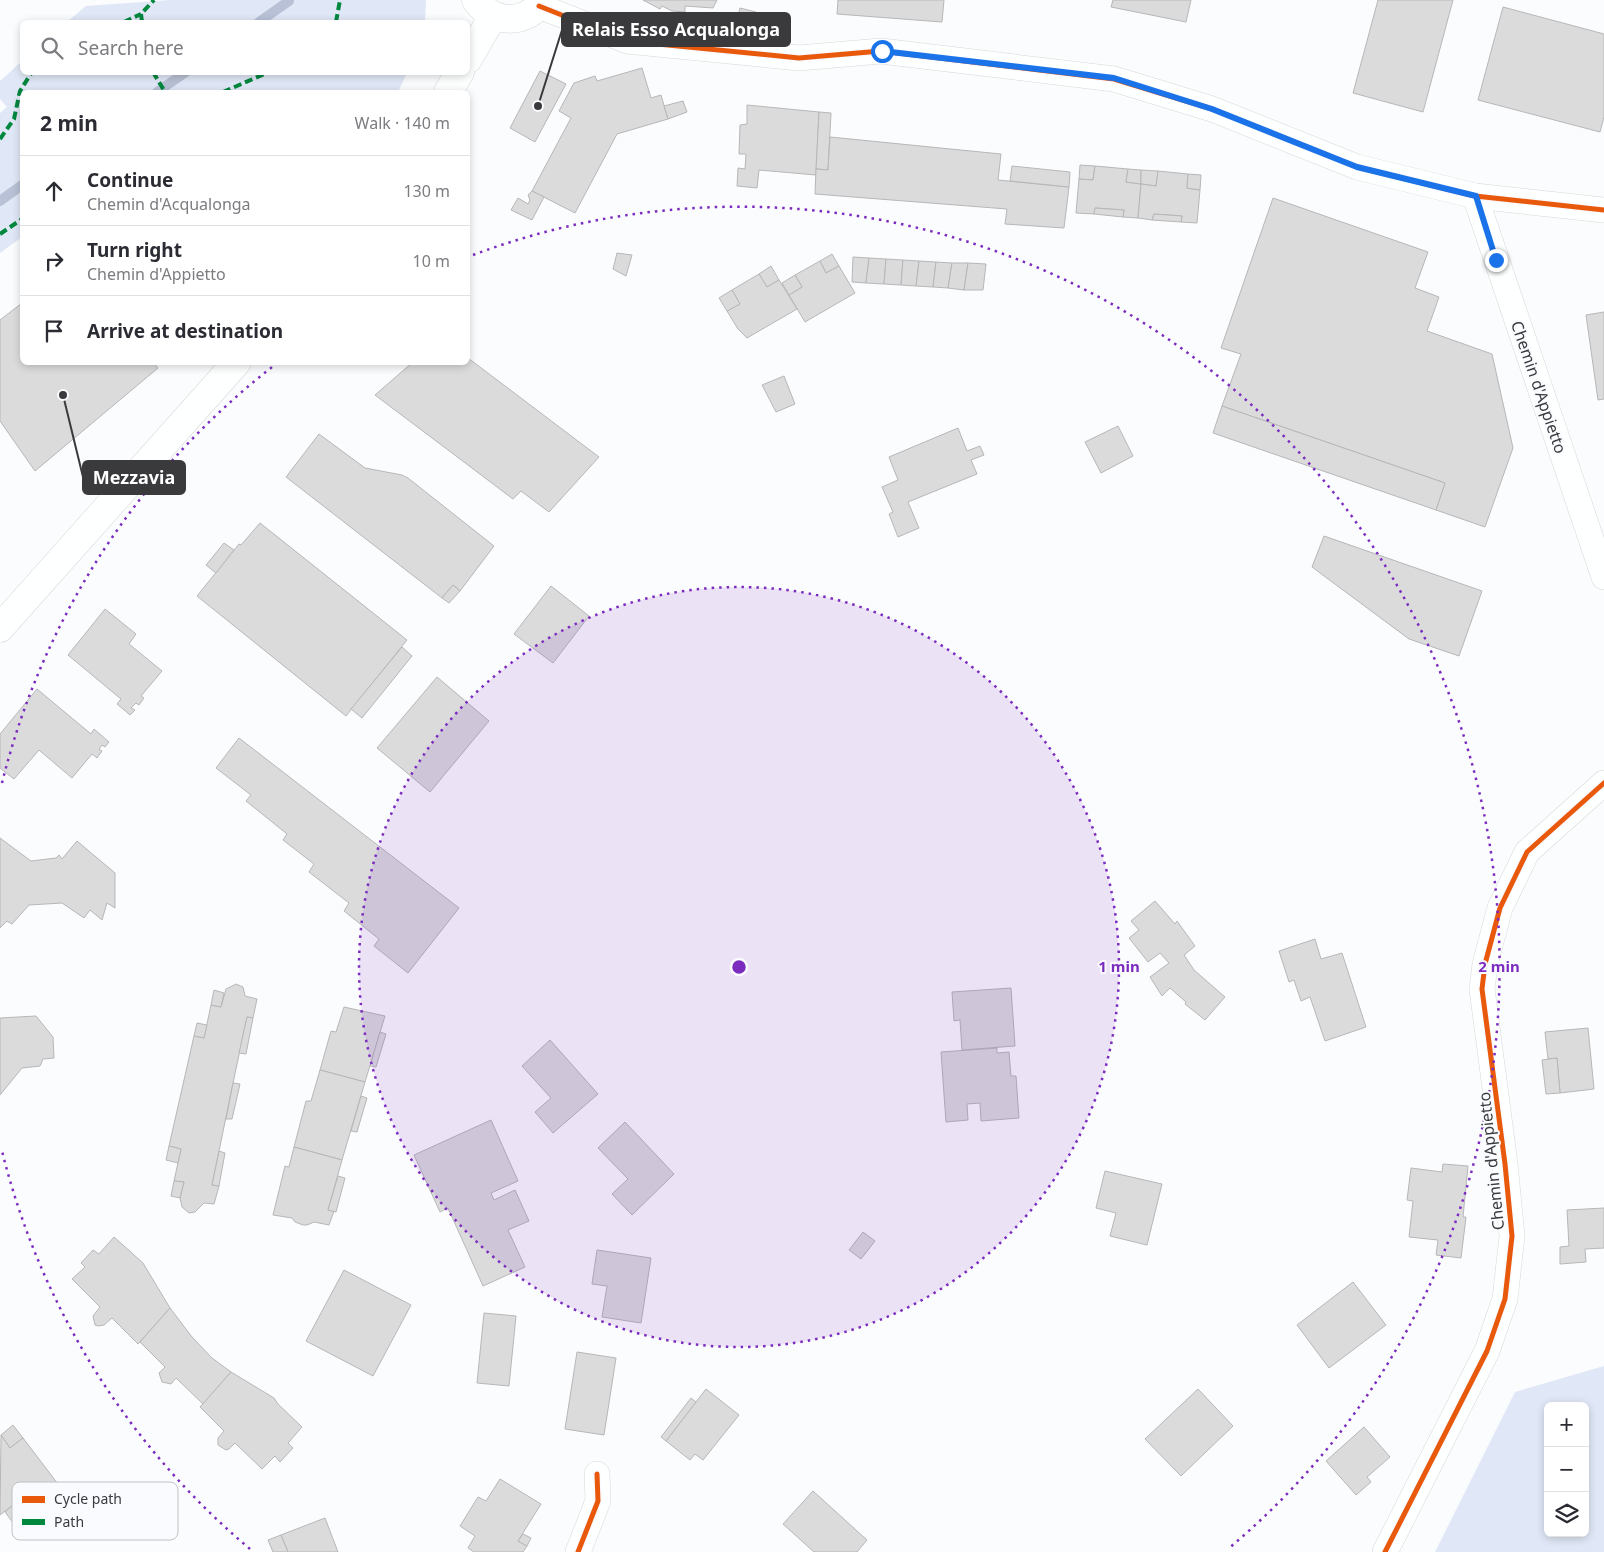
<!DOCTYPE html>
<meta charset="utf-8">
<style>
body{margin:0;font-family:"Noto Sans",sans-serif;background:#f2f2f3;color:#2b2b33}
.controls{position:absolute;right:15px;bottom:15px;display:grid;overflow:hidden;border-radius:8px;box-shadow:0 2px 8px #0003}
.controls button{width:45px;height:45px;display:grid;place-items:center;padding:0;border:0;border-bottom:1px solid #e1e1e2;background:#fff;color:#2b2b33;font:25px sans-serif}
.stop{position:absolute;width:15px;height:15px;margin:-11px;border:4px solid #1a73e8;border-radius:50%;background:#fff}
.stop.end{background:#1a73e8;border-color:#fff;box-shadow:0 1px 5px #0008}
.list{margin:0;padding:0;list-style:none}
h2{display:flex;justify-content:space-between;align-items:center;height:65px;margin:0;padding:0 20px;font-size:21px}
h2 small{font-size:16px;font-weight:400;color:#7c7c81}
.list li{display:grid;grid-template-columns:32px 1fr auto;gap:15px;align-items:center;box-sizing:border-box;height:70px;padding:0 20px;border-top:1px solid #e1e1e2}
.list b{display:block;font-size:19px;white-space:nowrap}
.list p{margin:0;font-size:16px;white-space:nowrap;color:#7c7c81}
.list em{font-size:16px;font-style:normal;color:#7c7c81}
.icon{flex:none;width:28px;height:28px;fill:none;stroke:currentColor;stroke-width:2;stroke-linecap:round;stroke-linejoin:round}
.map{position:relative;flex:none;width:1604px;height:1552px;overflow:hidden}
.search{position:absolute;background:#fff;box-shadow:0 2px 8px #0003;left:20px;top:20px;width:450px;height:55px;display:flex;align-items:center;gap:12px;box-sizing:border-box;padding:0 18px;border-radius:8px;color:#7c7c81;font-size:19px}
.panel{position:absolute;background:#fff;box-shadow:0 2px 8px #0003;left:20px;top:90px;width:450px;height:275px;border-radius:8px}
.map>svg:first-child{display:block}
.green{fill:#e0e7f6;fill-rule:evenodd}
.lines{fill:none;stroke-linecap:round;stroke-linejoin:round}
.stream{stroke:#b8c1d5;stroke-width:10}
.building{fill:#dbdbdc;stroke:#b7b7b9}
.street-casing{stroke:#d7d7d9;stroke-width:26}
.primary-casing{stroke:#d7d7d9;stroke-width:29}
.street{stroke:#feffff;stroke-width:25}
.primary{stroke:#feffff;stroke-width:28}
.quiet{stroke:#00873e;stroke-width:4;stroke-dasharray:8 4;stroke-linecap:butt}
.cycleway-casing{stroke:#fafbff;stroke-width:8}
.cycleway{stroke:#e8590c;stroke-width:5}
.route{stroke:#1a73e8;stroke-width:6}
.ring{fill:none;stroke:#7b2cbf;stroke-width:2.5;stroke-dasharray:2.5 5}
.labels{text-anchor:middle;dominant-baseline:central;stroke-width:4;stroke-linejoin:round;paint-order:stroke}
.street-label{font-size:16px;fill:#3a3a3c;stroke:#fafbff}
.key{fill:#fafbff;stroke:#c0c1c4;stroke-width:1}
.key-label{font-size:14px;fill:#3a3a3c}
.centre{fill:#7b2cbf;stroke:#fafbff;stroke-width:2.5}
.ring-label{font-size:15px;text-anchor:middle;font-weight:bold;fill:#7b2cbf;stroke:#fafbff;stroke-width:4;stroke-linejoin:round;paint-order:stroke}
.leader{fill:none;stroke:#3a3a3c;stroke-width:2}
.callout-dot{fill:#3a3a3c;stroke:#fafbff;stroke-width:2}
.callout{fill:#3a3a3c;stroke:#3a3a3c;stroke-width:2}
.callout-label{font-size:18px;text-anchor:middle;font-weight:bold;fill:#fff}
</style>
<div class="map">
<svg width="1604" height="1552" viewBox="0 0 1604 1552">
<rect width="100%" height="100%" fill="#fbfcfe"/>
<g class="green">
<polygon points="171,0 426,0 425,22 67,22 86,6"/>
<polygon points="22,61 22,72 407,73 398,92 22,92 22,237 0,253 0,113 7,107 0,99 0,81"/>
<path d="M1604 1366V1552H1435L1515 1392ZM1548 1406H1585V1533H1548Z"/>
</g>
<g class="lines">
<g class="stream">
<polyline points="259,22 289,1"/>
<polyline points="157,92 186,72"/>
<polyline points="0,201 22,185"/>
</g>
</g>
<g class="building">
<polygon points="643,0 717,0 713,8 685,6 685,12 672,11 662,6 660,9"/>
<polygon points="838,0 944,0 942,22 837,14"/>
<polygon points="1113,0 1191,0 1186,22 1111,7"/>
<polygon points="1378,0 1453,0 1423,112 1353,93"/>
<polygon points="1503,7 1604,34 1604,117 1600,132 1478,100"/>
<polygon points="740,8 756,12 752,26 736,23"/>
<polygon points="642,68 651,98 661,95 668,119 617,134 575,213 532,191 571,118 559,111 574,83 595,76 597,81"/>
<polygon points="540,71 566,84 535,142 510,128"/>
<polygon points="683,101 687,112 668,119 664,106"/>
<polygon points="747,105 819,112 816,175 759,170 757,188 737,186 738,168 745,169 746,154 739,154 740,125 747,124"/>
<polygon points="819,112 831,113 828,170 816,169"/>
<polygon points="830,137 1001,154 998,180 1069,187 1064,228 1005,224 1007,209 815,194 816,169 828,170"/>
<polygon points="1080,165 1095,166 1093,180 1079,179"/>
<polygon points="1012,166 1070,172 1069,187 1010,181"/>
<polygon points="1095,166 1128,169 1126,182 1141,184 1138,218 1123,217 1124,210 1095,208 1094,214 1076,213 1079,179 1093,180"/>
<polygon points="1128,169 1141,170 1141,184 1126,182"/>
<polygon points="1141,170 1158,171 1156,186 1141,184"/>
<polygon points="1158,171 1188,174 1187,188 1200,190 1197,223 1181,222 1182,216 1154,214 1152,220 1138,218 1141,184 1156,186"/>
<polygon points="1188,174 1201,175 1200,190 1187,188"/>
<polygon points="532,191 544,197 532,220 511,210 518,198 528,204 530,200 528,195"/>
<polygon points="1273,198 1428,252 1415,288 1439,297 1427,331 1492,354 1513,448 1485,527 1436,510 1445,483 1222,406 1241,354 1221,348"/>
<polygon points="1095,208 1124,210 1123,217 1094,214"/>
<polygon points="1154,214 1182,216 1181,222 1152,220"/>
<polygon points="617,253 632,255 626,276 613,269"/>
<polygon points="832,254 839,266 826,273 820,261"/>
<polygon points="853,257 869,258 866,283 852,282"/>
<polygon points="869,258 886,259 884,284 866,283"/>
<polygon points="886,259 903,260 901,285 884,284"/>
<polygon points="903,260 919,261 916,286 901,285"/>
<polygon points="820,261 826,273 839,266 855,293 805,322 789,295 802,287 795,275"/>
<polygon points="919,261 936,262 933,287 916,286"/>
<polygon points="936,262 952,263 948,288 933,287"/>
<polygon points="952,263 968,263 964,290 948,288"/>
<polygon points="968,263 986,264 983,290 964,290"/>
<polygon points="771,266 779,280 767,287 759,274"/>
<polygon points="759,274 767,287 779,280 797,309 747,338 738,329 727,311 740,304 732,290"/>
<polygon points="795,275 802,287 789,295 782,283"/>
<polygon points="732,290 740,304 727,311 719,298"/>
<polygon points="22,303 22,362 153,362 158,368 35,471 0,421 0,320"/>
<polygon points="1604,312 1604,399 1598,400 1586,315"/>
<polygon points="468,358 599,457 549,512 521,491 513,499 375,395 413,362 468,362"/>
<polygon points="784,376 795,404 776,412 762,385"/>
<polygon points="1222,406 1445,483 1436,510 1213,433"/>
<polygon points="1118,426 1133,456 1101,473 1085,442"/>
<polygon points="958,428 967,451 980,446 984,455 971,460 977,474 908,502 919,528 898,537 889,514 893,512 882,487 898,480 889,457"/>
<polygon points="319,434 365,468 402,475 408,478 494,546 460,591 453,585 442,598 286,477"/>
<polygon points="260,523 407,640 346,716 197,596 239,544 241,545"/>
<polygon points="1324,536 1482,591 1459,656 1409,639 1312,567"/>
<polygon points="224,543 234,550 216,573 206,565"/>
<polygon points="453,585 460,591 449,603 442,598"/>
<polygon points="551,586 589,616 553,663 514,634"/>
<polygon points="105,609 136,634 129,644 162,671 141,696 144,698 139,705 136,703 131,708 135,710 130,715 117,704 121,699 68,655"/>
<polygon points="402,647 412,656 362,718 351,709"/>
<polygon points="437,677 489,721 430,792 377,748"/>
<polygon points="37,689 91,734 94,729 109,742 105,747 102,745 99,749 102,751 97,758 92,754 72,778 39,750 14,779 0,768 0,734"/>
<polygon points="239,738 459,908 408,973 374,946 379,939 344,911 349,903 309,872 314,864 283,840 287,834 246,801 251,795 216,768"/>
<polygon points="0,838 31,861 56,858 59,855 62,859 77,841 115,873 115,908 107,903 102,920 90,910 84,918 62,903 29,905 12,924 7,921 0,928"/>
<polygon points="1155,901 1175,924 1177,921 1195,946 1184,955 1194,970 1225,997 1205,1020 1185,1004 1186,1002 1170,988 1162,996 1150,977 1169,963 1160,953 1148,962 1129,938 1139,930 1131,921"/>
<polygon points="1315,939 1321,959 1342,953 1366,1027 1325,1041 1310,997 1301,1001 1294,980 1289,982 1279,951"/>
<polygon points="236,984 243,987 245,996 257,999 253,1018 247,1017 233,1083 212,1185 219,1186 214,1204 204,1203 195,1212 189,1213 182,1207 180,1198 184,1182 174,1181 181,1149 169,1146 194,1036 204,1038 211,1005 221,1007 226,989"/>
<polygon points="1011,988 1015,1046 962,1050 960,1020 954,1021 952,992"/>
<polygon points="214,990 224,993 221,1007 211,1005"/>
<polygon points="344,1007 385,1016 365,1082 320,1070 331,1031 336,1032"/>
<polygon points="36,1016 53,1037 54,1058 43,1059 40,1066 22,1068 0,1095 0,1018"/>
<polygon points="247,1017 253,1018 246,1054 239,1053"/>
<polygon points="197,1023 207,1025 204,1038 194,1036"/>
<polygon points="1588,1028 1594,1089 1560,1093 1557,1058 1548,1059 1545,1032"/>
<polygon points="380,1032 386,1034 376,1067 370,1066"/>
<polygon points="550,1040 598,1094 553,1133 535,1112 551,1098 522,1066"/>
<polygon points="997,1048 997,1053 1009,1052 1011,1076 1016,1076 1019,1118 981,1121 980,1103 967,1104 968,1120 946,1122 941,1052"/>
<polygon points="1557,1058 1560,1093 1546,1094 1542,1060"/>
<polygon points="320,1070 365,1082 342,1160 294,1147 306,1101 311,1101"/>
<polygon points="233,1083 240,1084 232,1119 226,1119"/>
<polygon points="361,1096 367,1098 357,1132 351,1131"/>
<polygon points="491,1120 518,1181 491,1193 494,1200 515,1190 529,1221 508,1230 525,1267 483,1286 448,1208 440,1212 414,1155"/>
<polygon points="625,1122 674,1174 632,1215 612,1194 628,1179 598,1148"/>
<polygon points="169,1146 181,1149 178,1163 166,1160"/>
<polygon points="294,1147 342,1160 328,1210 334,1211 329,1225 314,1222 307,1225 303,1225 295,1222 292,1218 273,1215 285,1166 289,1167"/>
<polygon points="219,1151 225,1153 219,1186 212,1185"/>
<polygon points="1443,1164 1468,1166 1463,1217 1466,1217 1461,1258 1436,1255 1438,1240 1409,1237 1413,1201 1407,1200 1411,1168 1442,1172"/>
<polygon points="1105,1171 1162,1184 1147,1245 1110,1236 1116,1213 1096,1208"/>
<polygon points="338,1176 345,1178 336,1212 328,1210"/>
<polygon points="174,1181 184,1182 180,1198 171,1196"/>
<polygon points="1604,1208 1604,1248 1585,1249 1586,1262 1560,1264 1560,1247 1569,1246 1567,1210"/>
<polygon points="863,1232 875,1241 861,1259 849,1250"/>
<polygon points="114,1237 143,1263 170,1308 138,1344 112,1318 104,1325 98,1326 95,1325 93,1316 100,1307 72,1279 85,1267 81,1263 93,1250 99,1254"/>
<polygon points="597,1250 651,1258 641,1323 602,1317 607,1286 592,1284"/>
<polygon points="344,1270 411,1305 373,1376 306,1341"/>
<polygon points="1353,1282 1386,1325 1329,1368 1297,1325"/>
<polygon points="170,1308 192,1337 212,1358 231,1372 203,1404 176,1378 171,1384 162,1382 159,1373 165,1367 140,1342"/>
<polygon points="484,1313 516,1316 509,1386 477,1383"/>
<polygon points="577,1352 616,1358 604,1435 565,1429"/>
<polygon points="231,1372 274,1398 278,1404 302,1427 288,1443 293,1448 280,1462 275,1456 262,1469 235,1443 229,1449 226,1450 218,1445 218,1438 224,1431 200,1407"/>
<polygon points="706,1389 739,1415 703,1460 695,1454 690,1460 666,1441"/>
<polygon points="1198,1389 1233,1426 1181,1476 1145,1439"/>
<polygon points="691,1398 696,1402 666,1441 661,1437"/>
<polygon points="13,1425 23,1438 10,1448 1,1435"/>
<polygon points="1364,1427 1390,1457 1367,1477 1371,1482 1356,1495 1326,1461"/>
<polygon points="1,1435 10,1448 23,1438 61,1488 28,1513 19,1500 0,1515"/>
<polygon points="500,1479 541,1504 518,1541 527,1546 523,1552 474,1552 468,1548 475,1536 460,1526 478,1497 486,1501"/>
<polygon points="813,1491 867,1540 857,1552 814,1552 783,1524"/>
<polygon points="19,1500 28,1513 14,1524 5,1512"/>
<polygon points="325,1518 338,1552 288,1552 281,1535"/>
<polygon points="523,1534 531,1538 527,1546 518,1541"/>
<polygon points="281,1535 288,1552 273,1552 268,1540"/>
</g>
<g class="lines">
<defs>
<g id="street">
<polyline points="539,6 627,41 799,58 881,51 1114,79 1212,109 1357,167 1475,196 1604,210"/>
<polyline points="1475,196 1604,577"/>
<polyline points="578,1552 598,1501 597,1474"/>
<polyline points="1385,1552 1487,1351 1505,1299 1512,1236 1505,1164 1482,989 1485,964 1500,908 1527,852 1604,783"/>
</g>
<g id="primary">
<path d="M476 0C492 24 526 26 543 0"/>
<polyline points="468,59 493,16"/>
<polyline points="448,92 460,72"/>
<polyline points="0,628 237,362"/>
</g>
</defs>
<use href="#street" class="street-casing"/>
<use href="#primary" class="primary-casing"/>
<use href="#street" class="street"/>
<use href="#primary" class="primary"/>
<g class="quiet">
<polyline points="124,22 141,14"/>
<polyline points="142,22 141,14 154,0"/>
<polyline points="336,22 340,0"/>
<polyline points="153,72 165,92"/>
<polyline points="223,92 269,72"/>
<polyline points="0,139 14,119 20,91 32,72"/>
<polyline points="0,234 22,219"/>
</g>
<defs>
<g id="cycleway">
<polyline points="539,6 627,41 799,58 881,51 1114,79 1212,109 1357,167 1475,196 1604,210"/>
<polyline points="578,1552 598,1501 597,1474"/>
<polyline points="1385,1552 1487,1351 1505,1299 1512,1236 1505,1164 1482,989 1485,964 1500,908 1527,852 1604,783"/>
</g>
</defs>
<use href="#cycleway" class="cycleway-casing"/>
<use href="#cycleway" class="cycleway"/>
</g>
<g class="lines">
<polyline class="route" points="882,51 1114,78 1212,109 1357,167 1476,196 1496,260"/>
</g>
<circle cx="739" cy="967" r="380" fill="#7b2cbf" fill-opacity=".12"/>
<g class="ring">
<circle cx="739" cy="967" r="380"/>
<path d="M250 1549A760 760 0 0 1 2 1151M2 783A760 760 0 0 1 276 364M473 255A760 760 0 0 1 1228 1549"/>
</g>
<g class="labels">
<g class="street-label">
<text transform="translate(1539 387) rotate(71)">Chemin d'Appietto</text>
<text transform="translate(1491 1161) rotate(-96)">Chemin d'Appietto</text>
</g>
</g>
<rect x="12" y="1482" width="166" height="58" rx="8" class="key"/>
<rect x="22" y="1496" width="23" height="7" fill="#e8590c"/>
<rect x="22" y="1519" width="23" height="6" fill="#00873e"/>
<g class="key-label">
<text x="54" y="1504">Cycle path</text>
<text x="54" y="1527">Path</text>
</g>
<circle cx="739" cy="967" r="8" class="centre"/>
<g class="ring-label">
<text x="1119" y="972">1 min</text>
<text x="1499" y="972">2 min</text>
</g>
<path class="leader" d="M538 106L562 30M63 395L83 477"/>
<g class="callout-dot">
<circle cx="538" cy="106" r="5"/>
<circle cx="63" cy="395" r="5"/>
</g>
<g class="callout">
<rect x="562" y="13" width="228" height="33" rx="5"/>
<rect x="83" y="461" width="102" height="33" rx="5"/>
</g>
<g class="callout-label">
<text x="676" y="36">Relais Esso Acqualonga</text>
<text x="134" y="484">Mezzavia</text>
</g>
</svg>
<div class="controls">
<button>+</button>
<button>−</button>
<button><svg class="icon" aria-label="layers" viewBox="0 0 24 24"><path d="M12 4l9 5-9 5-9-5zM3 14l9 5 9-5"/></svg></button>
</div>
<div class="stop" style="left:882px;top:51px"></div>
<div class="stop end" style="left:1496px;top:260px"></div>
<div class="search"><svg class="icon" aria-label="search" viewBox="0 0 24 24"><circle cx="10" cy="10" r="6"/><path d="M15 15l6 6"/></svg>Search here</div>
<section class="panel">
<h2>2 min<small>Walk · 140 m</small></h2>
<ul class="list">
<li><svg class="icon" aria-label="ahead" viewBox="0 0 24 24"><path d="M12 20V5M6 11l6-6 6 6"/></svg><div><b>Continue</b><p>Chemin d'Acqualonga</p></div><em>130 m</em></li>
<li><svg class="icon" aria-label="right" viewBox="0 0 24 24"><path d="M7 20v-9h11M14 6l5 5-5 5"/></svg><div><b>Turn right</b><p>Chemin d'Appietto</p></div><em>10 m</em></li>
<li><svg class="icon" aria-label="arrive" viewBox="0 0 24 24"><path d="M6 21V4h12l-3 4 3 4H6"/></svg><div><b>Arrive at destination</b></div></li>
</ul>
</section>
</div>
